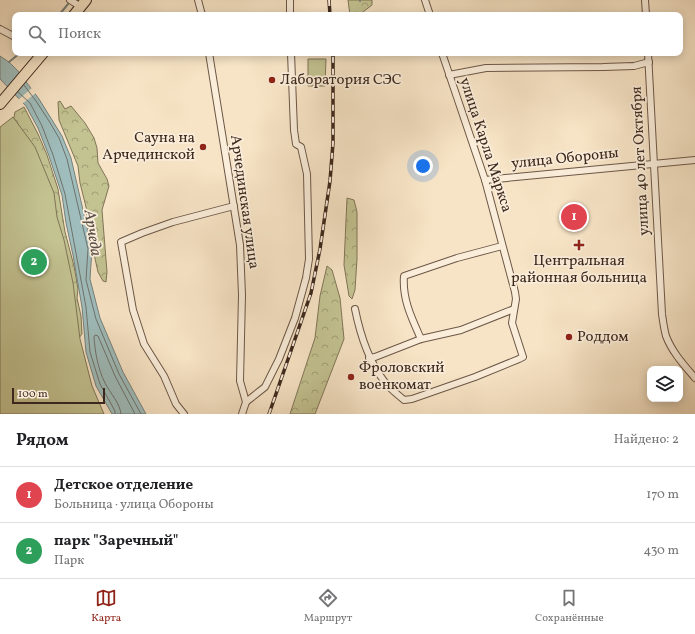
<!DOCTYPE html>
<html lang="ru">
<meta charset="utf-8">
<style>
body{margin:0;font-family:Vollkorn,serif;background:#f2f2f2;color:#202124}
.controls{position:absolute;right:12px;bottom:12px;display:grid;overflow:hidden;border-radius:8px;box-shadow:0 2px 10px #0003}
.controls button{width:36px;height:36px;display:grid;place-items:center;padding:0;border:0;border-bottom:1px solid #e0e0e0;background:#fff;color:#202124;font:20px sans-serif}
.scale{position:absolute;left:12px;bottom:10px;width:93px;box-sizing:border-box;padding-left:4px;border:2px solid #3d281d;border-top:0;font-size:11px;line-height:14px;white-space:nowrap;color:#3d281d;-webkit-text-stroke:3px #faedda;paint-order:stroke}
.you{position:absolute;left:423px;top:166px;width:14px;height:14px;margin:-10px;border:3px solid #fff;border-radius:50%;background:#1a73e8;box-shadow:0 0 0 6px #1a73e833}
.badge{display:grid;place-items:center;width:26px;height:26px;border-radius:50%;background:#8f2418;color:#fff;font-size:13px;font-weight:700}
.pin{position:absolute;translate:-50% -50%;border:2px solid #fff;box-shadow:0 1px 4px #0006}
.list{margin:0;padding:0;list-style:none}
h2{display:flex;justify-content:space-between;align-items:center;height:52px;margin:0;padding:0 16px;font-size:17px}
h2 small{font-size:13px;font-weight:400;color:#757577}
.list li{display:grid;grid-template-columns:26px 1fr auto;gap:12px;align-items:center;box-sizing:border-box;height:56px;padding:0 16px;border-top:1px solid #e0e0e0}
.list b{display:block;font-size:15px;white-space:nowrap}
.list p{margin:0;font-size:13px;white-space:nowrap;color:#757577}
.list em{font-size:13px;font-style:normal;color:#757577}
.icon{flex:none;width:22px;height:22px;fill:none;stroke:currentColor;stroke-width:2;stroke-linecap:round;stroke-linejoin:round}
.map{position:relative;flex:none;width:695px;height:414px;overflow:hidden}
.search{position:absolute;background:#fff;box-shadow:0 2px 10px #0003;left:12px;right:12px;top:12px;height:44px;display:flex;align-items:center;gap:10px;box-sizing:border-box;padding:0 14px;border-radius:8px;color:#757577;font-size:15px}
.sheet{height:164px;background:#fff}
nav{display:flex;justify-content:space-around;align-items:center;box-sizing:border-box;height:56px;border-top:1px solid #e0e0e0;background:#fff;font-size:11px;color:#757577}
nav a{display:grid;justify-items:center;gap:2px}
nav .on{color:#8f2418}
.map>svg:first-child{display:block}
.forest{fill:url(#forest-crowns);stroke:#807557}
.park{fill:#c3c291;stroke:#807557}
.water{fill:#9fbdbc;stroke:#78817c}
.pier{fill:#f7e4c6}
.lines{fill:none;stroke-linecap:round;stroke-linejoin:round}
.shore{stroke:#6e726c;stroke-width:1}
.stream{stroke:#78817c;stroke-width:2}
.street-casing{stroke:#6c5747;stroke-width:8}
.primary-casing{stroke:#3d281d;stroke-width:12}
.street{stroke:#faedda;stroke-width:6}
.primary{stroke:#f7e4c6;stroke-width:10}
.rail-casing{stroke:#3d281d;stroke-width:3.5}
.rail{stroke:#faedda;stroke-width:2;stroke-dasharray:6;stroke-linecap:butt}
.poi-dot{fill:#8f2418;stroke:#faedda;stroke-width:1.5}
.labels{text-anchor:middle;dominant-baseline:central;stroke-width:3.5;stroke-linejoin:round;paint-order:stroke}
.poi-label{font-size:15px;fill:#3d281d;stroke:#faedda;text-anchor:start}
.street-label{font-size:15px;fill:#3d281d;stroke:#faedda}
.water-label{font-size:16px;font-style:italic;fill:#564d45;stroke:#faedda}
</style>
<div class="map">
<svg width="695" height="414" viewBox="0 0 695 414">
<defs>
<pattern id="forest-crowns" width="20" height="18" patternUnits="userSpaceOnUse"><rect width="20" height="18" fill="#c3c291"/><path d="M2 6a3 3 0 1 1 6 0M12 15a3 3 0 1 1 6 0" fill="none" stroke="#a09e76"/></pattern>
</defs>
<rect width="100%" height="100%" fill="#f7e4c6"/>
<filter id="stains"><feTurbulence type="fractalNoise" baseFrequency=".005" numOctaves="4"/><feColorMatrix values="0 0 0 0 .2 0 0 0 0 .09 0 0 0 0 .02 0 0 0 .5 -.17"/></filter>
<radialGradient id="worn" r=".72"><stop offset=".6" stop-color="#630" stop-opacity="0"/><stop offset="1" stop-color="#630" stop-opacity=".3"/></radialGradient>
<g class="forest">
<polygon points="348,0 372,0 372,5 359,15 350,15"/>
<polygon points="60,101 65,109 71,106 85,123 94,138 97,148 98,163 107,179 109,186 102,210 107,272 106,282 103,281 98,272 88,227 86,207 80,183 78,166 59,120 58,102"/>
<polygon points="24,107 38,134 47,155 58,189 65,232 74,266 78,289 77,298 81,316 82,334 78,339 56,233 56,214 50,186 13,122 15,112"/>
<polygon points="347,198 354,200 357,212 357,259 355,290 352,299 349,296 344,265"/>
<polygon points="327,266 332,270 340,298 344,339 315,414 290,414 315,338 320,296"/>
</g>
<g class="park">
<polygon points="308,59 326,59 325,86 308,86"/>
<polygon points="13,117 35,147 54,193 57,217 64,240 73,283 80,339 92,386 104,414 0,414 0,127"/>
</g>
<polygon class="water" points="0,56 9,62 18,71 39,99 62,136 71,158 92,249 90,279 100,318 123,372 146,414 112,414 96,386 86,352 82,307 73,255 66,223 62,195 49,156 38,128 26,106 0,79"/>
<polygon class="pier" points="33,87 37,92 22,104 18,100"/>
<g class="lines">
<g class="shore">
<polyline points="24,85 36,101 49,121 59,138 67,159 88,249 86,280 96,319 119,374 141,414"/>
<polyline points="18,92 30,103 42,126 53,155 65,194 86,307 90,352 100,384 115,411 115,414"/>
<path d="M121 414C120 403 110 393 105 383 98 369 95 352 94 337L95 335 98 336 115 376 135 414"/>
</g>
<g class="stream">
<polyline points="360,0 360,1"/>
<polyline points="59,15 68,4"/>
<polyline points="9,62 20,53"/>
</g>
<defs>
<g id="street">
<polyline points="70,0 81,7"/>
<polyline points="198,0 202,15"/>
<polyline points="290,0 290,15"/>
<polyline points="425,0 430,15"/>
<polyline points="645,0 646,15"/>
<polyline points="0,29 15,37"/>
<polyline points="209,53 240,245 242,295 240,381 246,402"/>
<path d="M648 53 662 314C663 321 664 329 666 336 672 352 684 365 695 378"/>
<polyline points="449,75 486,68 603,67 634,66 649,62"/>
<polyline points="485,180 695,160"/>
<path d="M355 309C360 334 368 360 384 381 389 388 397 394 404 400L412 399 475 377 519 359 523 357 512 323 516 299 515 292 485 180 442 53"/>
<path d="M421 339C412 319 402 299 404 276L457 258 502 246"/>
<polyline points="369,358 375,357 421,339 461,330 514,309"/>
<polyline points="184,414 176,404 164,376 144,344 133,310 121,242 142,233 173,222 234,206"/>
<polyline points="242,414 246,402 265,387 279,359 295,318 306,278 309,259 307,174 301,147 296,144 294,130 291,53"/>
</g>
<g id="primary">
<polyline points="74,15 86,0"/>
<polyline points="0,104 43,53"/>
</g>
</defs>
<use href="#street" class="street-casing"/>
<use href="#primary" class="primary-casing"/>
<use href="#street" class="street"/>
<use href="#primary" class="primary"/>
<defs>
<g id="rail">
<polyline points="329,0 330,15"/>
<polyline points="269,414 311,293 320,249 330,181 333,143 333,53"/>
</g>
</defs>
<use href="#rail" class="rail-casing"/>
<use href="#rail" class="rail"/>
</g>
<g class="poi-dot">
<circle cx="272" cy="80" r="4"/>
<circle cx="203" cy="147" r="4"/>
<path d="M577 239h4v4h4v4h-4v4h-4v-4h-4v-4h4z"/>
<circle cx="569" cy="337" r="4"/>
<circle cx="351" cy="377" r="4"/>
</g>
<g class="labels">
<g class="poi-label">
<text x="280" y="80">Лаборатория СЭС</text>
<text x="195" y="138" text-anchor="end">Сауна на<tspan x="195" dy="17">Арчединской</tspan></text>
<text x="579" y="261" text-anchor="middle">Центральная<tspan x="579" dy="17">районная больница</tspan></text>
<text x="577" y="337">Роддом</text>
<text x="359" y="368">Фроловский<tspan x="359" dy="17">военкомат</tspan></text>
</g>
<g class="street-label">
<text transform="translate(485 145) rotate(72)">улица Карла Маркса</text>
<text transform="translate(565 159) rotate(-6)">улица Обороны</text>
<text transform="translate(641 161) rotate(-93)">улица 40 лет Октября</text>
<text transform="translate(244 202) rotate(82)">Арчединская улица</text>
</g>
<g class="water-label">
<text transform="translate(92 233) rotate(81)">Арчеда</text>
</g>
</g>
<rect width="100%" height="100%" filter="url(#stains)"/>
<rect width="100%" height="100%" fill="url(#worn)"/>
</svg>
<div class="controls">
<button><svg class="icon" aria-label="layers" viewBox="0 0 24 24"><path d="M12 4l9 5-9 5-9-5zM3 14l9 5 9-5"/></svg></button>
</div>
<div class="scale">100 m</div>
<div class="you"></div>
<div class="pin badge" style="left:574px;top:217px;background:#e0444e">1</div>
<div class="pin badge" style="left:34px;top:262px;background:#2e9e5b">2</div>
<div class="search"><svg class="icon" aria-label="search" viewBox="0 0 24 24"><circle cx="10" cy="10" r="6"/><path d="M15 15l6 6"/></svg>Поиск</div>
</div>
<section class="sheet">
<h2>Рядом<small>Найдено: 2</small></h2>
<ul class="list">
<li><span class="badge" style="background:#e0444e">1</span><div><b>Детское отделение</b><p>Больница · улица Обороны</p></div><em>170 m</em></li>
<li><span class="badge" style="background:#2e9e5b">2</span><div><b>парк &quot;Заречный&quot;</b><p>Парк</p></div><em>430 m</em></li>
</ul>
</section>
<nav>
<a class="on"><svg class="icon" aria-label="map" viewBox="0 0 24 24"><path d="M3 6l6-2 6 2 6-2v14l-6 2-6-2-6 2zM9 4v14M15 6v14"/></svg>Карта</a>
<a><svg class="icon" aria-label="directions" viewBox="0 0 24 24"><path d="M12 3l9 9-9 9-9-9zM9 14v-3h6M13 9l2 2-2 2"/></svg>Маршрут</a>
<a><svg class="icon" aria-label="saved" viewBox="0 0 24 24"><path d="M7 4h10v16l-5-4-5 4z"/></svg>Сохранённые</a>
</nav>
